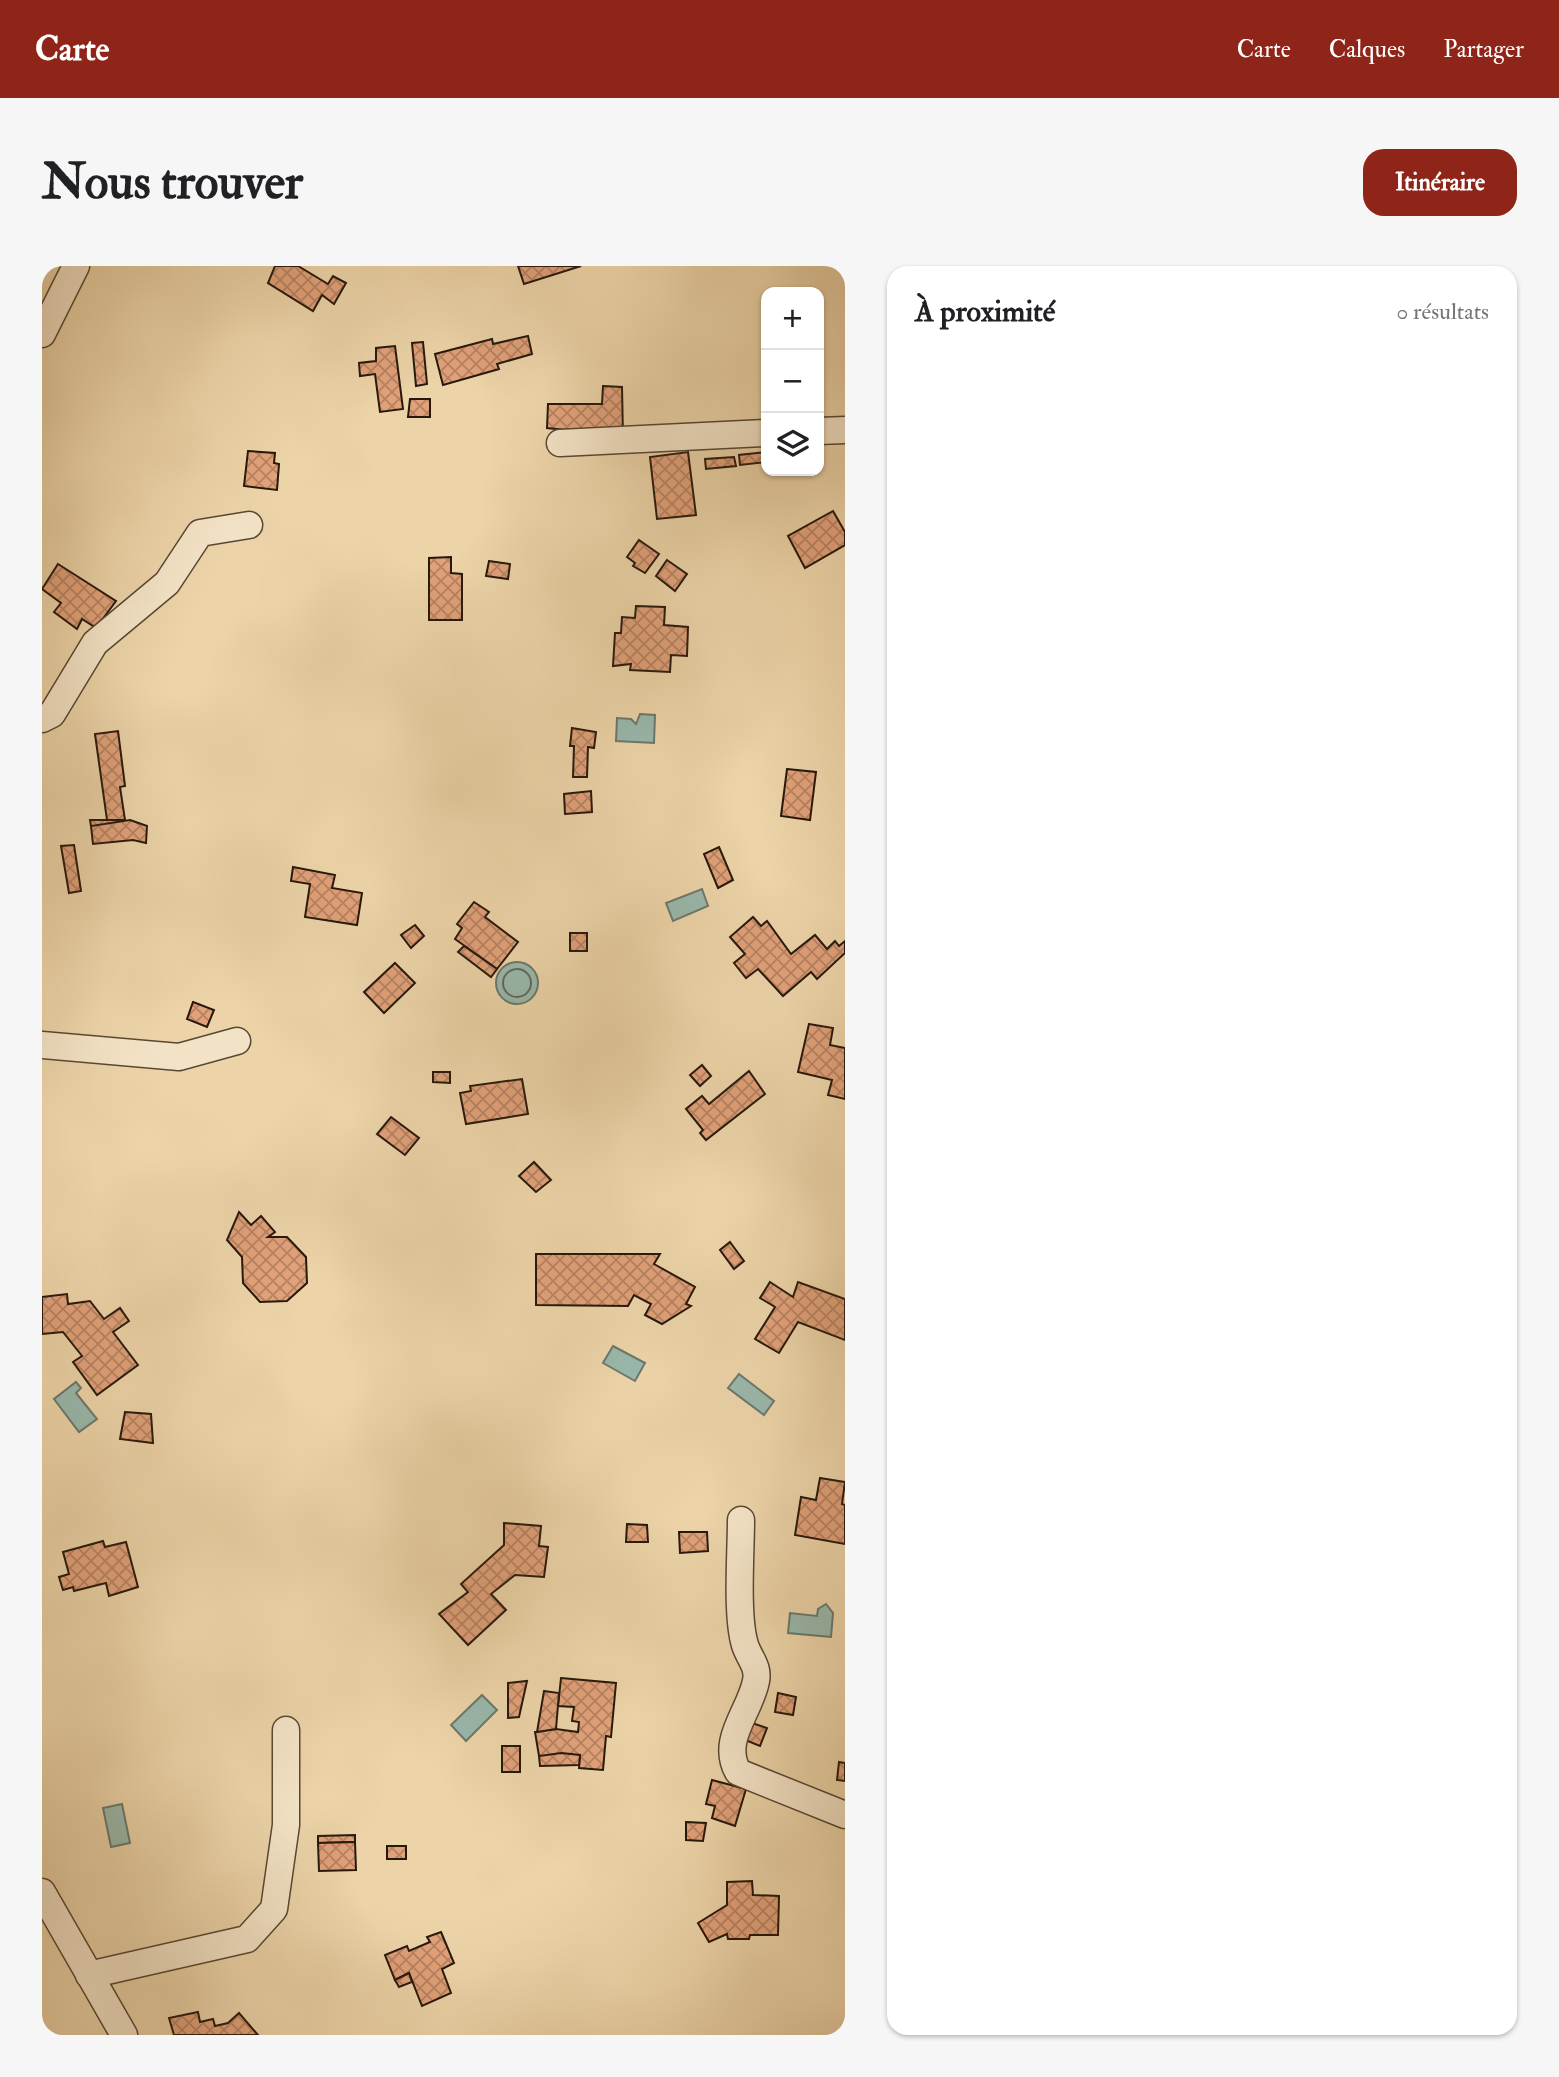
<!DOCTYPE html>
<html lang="fr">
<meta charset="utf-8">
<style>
body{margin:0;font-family:"IM FELL Double Pica",serif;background:#f6f6f6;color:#202124}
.controls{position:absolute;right:21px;top:21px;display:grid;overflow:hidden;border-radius:14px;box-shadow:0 2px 5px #0004}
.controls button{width:63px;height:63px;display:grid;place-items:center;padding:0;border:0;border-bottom:2px solid #e0e0e0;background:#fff;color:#202124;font:35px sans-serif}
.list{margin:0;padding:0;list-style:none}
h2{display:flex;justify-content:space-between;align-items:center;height:91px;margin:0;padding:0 28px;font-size:30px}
h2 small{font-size:23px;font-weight:400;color:#757577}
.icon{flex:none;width:38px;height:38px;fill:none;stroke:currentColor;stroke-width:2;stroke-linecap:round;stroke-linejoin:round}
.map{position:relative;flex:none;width:803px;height:1769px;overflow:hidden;border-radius:21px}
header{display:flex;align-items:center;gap:42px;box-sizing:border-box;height:98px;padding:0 35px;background:#8f2418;color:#fff}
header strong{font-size:33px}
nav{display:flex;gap:38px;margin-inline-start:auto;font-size:24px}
.intro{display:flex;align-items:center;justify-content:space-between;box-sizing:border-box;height:168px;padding:0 42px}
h1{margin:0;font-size:49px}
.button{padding:18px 32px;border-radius:21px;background:#8f2418;color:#fff;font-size:24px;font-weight:700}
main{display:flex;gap:42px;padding:0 42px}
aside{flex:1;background:#fff;border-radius:21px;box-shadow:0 2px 5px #0004}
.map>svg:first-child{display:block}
.water{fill:#99b8ac;stroke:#6b786c;stroke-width:2}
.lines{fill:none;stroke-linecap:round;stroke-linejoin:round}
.shore{stroke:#60685c;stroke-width:2}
.building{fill:url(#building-cross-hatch);stroke:#27180c;stroke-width:2}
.minor-casing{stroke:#584733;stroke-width:29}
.minor{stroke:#f3e3c6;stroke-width:26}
</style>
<header>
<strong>Carte</strong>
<nav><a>Carte</a><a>Calques</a><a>Partager</a></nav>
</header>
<div class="intro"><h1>Nous trouver</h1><a class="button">Itinéraire</a></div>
<main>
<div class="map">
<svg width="803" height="1769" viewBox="0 0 803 1769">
<defs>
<pattern id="building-cross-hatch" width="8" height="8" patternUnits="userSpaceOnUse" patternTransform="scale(1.75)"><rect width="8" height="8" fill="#e1a179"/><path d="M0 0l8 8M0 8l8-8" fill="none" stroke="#b68262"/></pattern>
</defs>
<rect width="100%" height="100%" fill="#ecd4a8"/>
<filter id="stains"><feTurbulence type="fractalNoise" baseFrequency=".00286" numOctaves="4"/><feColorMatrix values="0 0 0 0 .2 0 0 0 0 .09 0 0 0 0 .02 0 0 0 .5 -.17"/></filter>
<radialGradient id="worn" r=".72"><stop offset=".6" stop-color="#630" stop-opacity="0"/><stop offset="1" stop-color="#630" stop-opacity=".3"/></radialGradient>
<g class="water">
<polygon points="598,448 613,449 612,477 574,475 575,452 589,453 594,458"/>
<polygon points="660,623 666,640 631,655 624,637"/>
<circle cx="475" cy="717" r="21"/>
<polygon points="571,1080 603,1097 593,1115 561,1097"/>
<polygon points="697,1108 732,1135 722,1149 686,1122"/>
<polygon points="34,1116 39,1122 34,1127 55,1153 37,1166 12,1133"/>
<polygon points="784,1338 791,1347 789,1371 746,1367 748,1347 775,1350 776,1343"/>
<polygon points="440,1429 455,1444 424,1475 409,1459"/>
<polygon points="80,1538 88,1577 69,1581 61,1542"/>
</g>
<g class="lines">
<circle class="shore" cx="475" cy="717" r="14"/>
</g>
<g class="building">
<polygon points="233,0 256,0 286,18 291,10 304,17 292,38 280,29 271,45 226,17"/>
<polygon points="476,0 539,0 482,18"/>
<polygon points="486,70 490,88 455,98 457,103 401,119 393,88 450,73 451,78"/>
<polygon points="381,76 385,118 374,120 370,77"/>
<polygon points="353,80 361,143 338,146 333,108 318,110 317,97 334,95 334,82"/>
<polygon points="561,120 580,121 581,170 505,162 506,138 560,138"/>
<polygon points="368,133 388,133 388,151 366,151"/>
<polygon points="206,185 233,187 232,197 237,198 235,224 202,220"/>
<polygon points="646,186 654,249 615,253 608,191"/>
<polygon points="724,186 724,196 698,199 697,189"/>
<polygon points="692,191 694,200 664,203 663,193"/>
<polygon points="791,245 803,266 803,279 763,302 746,270"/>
<polygon points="597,274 617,288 603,307 591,300 593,297 585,291"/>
<polygon points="409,291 409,307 420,308 420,354 387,354 387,292"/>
<polygon points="625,294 645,308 633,325 614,310"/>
<polygon points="447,295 468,298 466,313 444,310"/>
<polygon points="16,298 74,335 54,362 40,353 35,363 12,346 19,337 0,323"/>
<polygon points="594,340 623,341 622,359 646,361 645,390 629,389 628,406 588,404 589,398 571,400 573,367 579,367 580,351 593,352"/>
<polygon points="530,462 554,466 552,482 546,481 545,511 531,511 532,480 528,480"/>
<polygon points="76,465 83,520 78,521 83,554 65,554 53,468"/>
<polygon points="745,503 774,506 768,554 739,550"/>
<polygon points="549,525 550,546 523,548 522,528"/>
<polygon points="48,554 83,554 83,555 52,561 49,560"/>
<polygon points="88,554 105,560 104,577 91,574 51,578 49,560"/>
<polygon points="32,579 39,625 27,627 19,580"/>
<polygon points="677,581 691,614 676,622 662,588"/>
<polygon points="251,601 293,609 290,622 320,627 315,659 263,651 268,618 249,615"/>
<polygon points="432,636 447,646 443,651 476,676 455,703 413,673 420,662 415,658"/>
<polygon points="711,651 719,660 725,655 749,688 773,669 785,683 793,675 797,680 803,675 803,687 775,713 769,706 741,730 716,703 704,712 692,697 703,688 688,671"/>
<polygon points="373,659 382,670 369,682 359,669"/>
<rect x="528" y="667" width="17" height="18"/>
<polygon points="422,680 455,703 449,711 416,686"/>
<polygon points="353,697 373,717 342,747 322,726"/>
<polygon points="151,736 172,744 165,761 145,753"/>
<polygon points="767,758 791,762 788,779 803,782 803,833 786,829 790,814 756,806"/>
<polygon points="660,799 669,810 658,820 648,809"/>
<polygon points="707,805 723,828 664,874 658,867 661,864 644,843 660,830 667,838"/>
<polygon points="391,806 408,806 408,817 391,816"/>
<polygon points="480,813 486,848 424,858 418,827 429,825 428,820"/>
<polygon points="349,851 377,872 363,889 335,868"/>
<polygon points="492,896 509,914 494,926 477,910"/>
<polygon points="197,946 209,959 219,950 233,966 226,971 245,971 264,991 265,1017 245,1035 218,1036 201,1017 200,991 185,974"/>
<polygon points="688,976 702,995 692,1003 678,984"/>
<polygon points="494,988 618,988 612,998 653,1021 644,1038 649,1040 620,1058 603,1049 609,1038 592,1029 586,1040 494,1039"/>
<polygon points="728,1016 751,1031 756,1016 803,1033 803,1074 756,1056 737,1087 713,1073 733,1041 718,1032"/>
<polygon points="25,1028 26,1038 48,1035 62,1053 78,1042 87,1055 71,1066 96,1099 55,1129 31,1096 40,1090 21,1066 0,1068 0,1031"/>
<polygon points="83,1146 109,1148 111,1177 78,1173"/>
<polygon points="778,1212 803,1216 800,1238 803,1239 803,1278 753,1269 759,1231 774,1234"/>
<polygon points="462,1257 499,1260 497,1280 506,1281 502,1311 473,1309 449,1328 464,1344 426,1379 397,1348 426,1326 419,1318 462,1279"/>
<polygon points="585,1258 605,1259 606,1276 584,1276"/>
<polygon points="637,1266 665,1266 666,1285 638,1287"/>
<polygon points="61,1275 63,1281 84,1276 96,1321 67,1330 64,1317 32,1325 31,1321 21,1324 17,1311 27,1308 21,1286"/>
<polygon points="519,1412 574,1417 569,1471 564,1470 561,1504 537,1502 538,1489 497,1490 493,1466 514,1463 536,1466 537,1456 530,1455 532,1441 516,1440"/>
<polygon points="485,1415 477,1451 466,1452 466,1417"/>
<polygon points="502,1425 517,1427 514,1463 495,1466"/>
<polygon points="736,1427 754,1431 751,1449 733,1446"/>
<polygon points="710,1457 725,1462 718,1480 703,1474"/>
<rect x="460" y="1480" width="18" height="26"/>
<polygon points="519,1487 538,1489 537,1499 498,1500 497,1490"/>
<polygon points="797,1496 803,1497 803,1515 795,1514"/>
<polygon points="670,1514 704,1523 693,1560 670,1552 673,1540 664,1538"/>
<polygon points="644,1556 664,1557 661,1575 644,1574"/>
<polygon points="313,1569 313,1576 276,1577 276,1570"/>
<polygon points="313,1576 314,1604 277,1605 276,1577"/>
<rect x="345" y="1580" width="19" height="13"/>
<polygon points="710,1615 711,1629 737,1630 736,1669 708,1669 707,1673 686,1673 685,1668 667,1676 656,1657 685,1639 685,1616"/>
<polygon points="399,1666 412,1697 400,1703 409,1727 380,1740 367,1707 353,1714 343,1689 365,1680 367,1685 388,1676 385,1671"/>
<polygon points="367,1707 370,1716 357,1721 353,1714"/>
<polygon points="156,1746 158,1756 171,1753 173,1760 186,1757 197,1747 216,1769 132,1769 127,1752"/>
</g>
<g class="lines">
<defs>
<g id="minor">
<polyline points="0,68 34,0"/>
<polyline points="777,165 803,164"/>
<polyline points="518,177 724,167"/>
<polyline points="0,453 10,448 53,377 125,317 158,267 207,259"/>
<polyline points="0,779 137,791 195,775"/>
<path d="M699 1254C699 1287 694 1349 703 1379 707 1392 717 1400 714 1415 708 1446 678 1474 696 1506L803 1549"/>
<polyline points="0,1626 82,1769"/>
<polyline points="47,1709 205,1673 232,1643 244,1559 244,1464"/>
</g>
</defs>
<use href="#minor" class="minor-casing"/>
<use href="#minor" class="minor"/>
</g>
<rect width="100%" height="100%" filter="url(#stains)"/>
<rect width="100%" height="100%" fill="url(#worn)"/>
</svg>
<div class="controls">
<button>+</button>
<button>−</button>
<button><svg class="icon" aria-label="layers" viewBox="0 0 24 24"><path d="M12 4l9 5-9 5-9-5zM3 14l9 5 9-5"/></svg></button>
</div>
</div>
<aside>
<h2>À proximité<small>0 résultats</small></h2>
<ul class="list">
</ul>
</aside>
</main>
